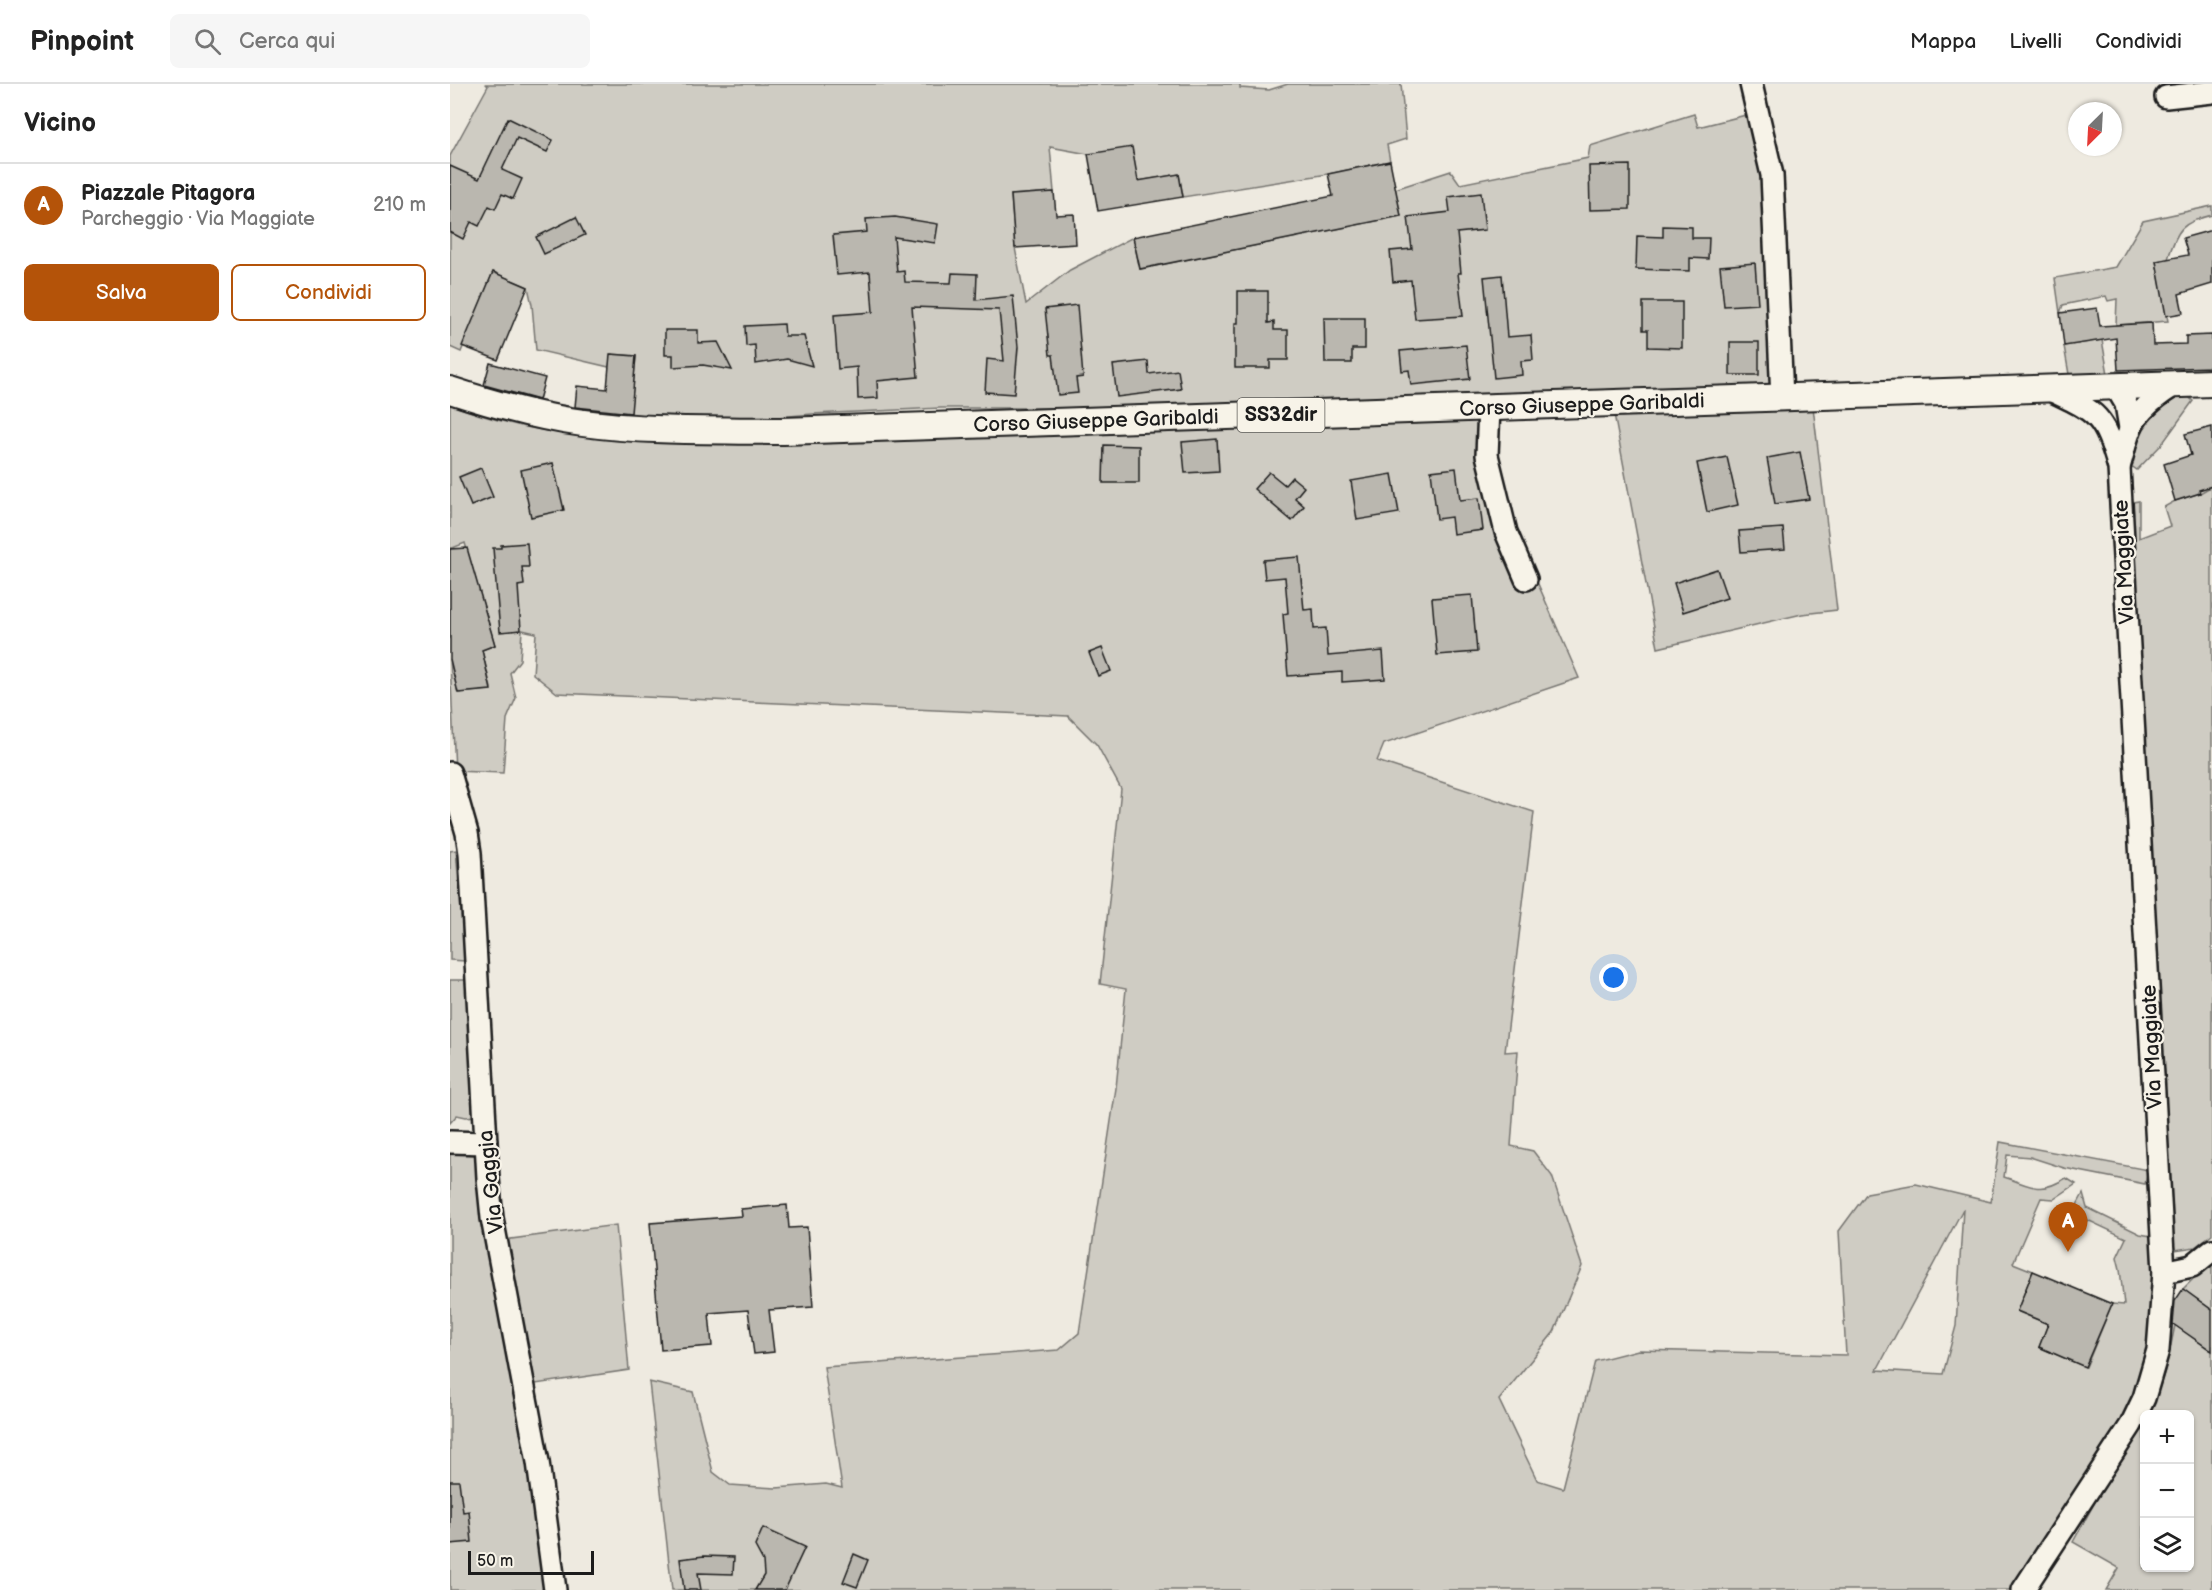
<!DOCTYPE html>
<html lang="it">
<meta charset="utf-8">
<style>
body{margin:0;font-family:"Balsamiq Sans",sans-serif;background:#f6f6f6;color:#222}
.controls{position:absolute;right:18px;bottom:18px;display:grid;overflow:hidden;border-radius:9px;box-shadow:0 2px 4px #0004}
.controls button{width:54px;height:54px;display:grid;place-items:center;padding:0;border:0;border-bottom:2px solid #e0e0e0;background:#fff;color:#222;font:30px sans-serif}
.compass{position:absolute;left:1618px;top:18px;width:54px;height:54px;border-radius:50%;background:#fff;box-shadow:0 2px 4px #0004;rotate:204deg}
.scale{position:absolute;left:18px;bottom:15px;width:126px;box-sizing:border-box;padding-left:6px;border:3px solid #1c1c1c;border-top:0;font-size:16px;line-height:21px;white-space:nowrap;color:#1c1c1c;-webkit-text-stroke:4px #f7f3e8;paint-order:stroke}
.you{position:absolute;left:1164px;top:894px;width:21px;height:21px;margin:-15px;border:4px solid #fff;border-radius:50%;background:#1a73e8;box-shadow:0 0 0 9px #1a73e833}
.badge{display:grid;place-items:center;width:39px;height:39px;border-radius:50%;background:#b45309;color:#fff;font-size:20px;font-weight:700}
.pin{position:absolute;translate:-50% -50px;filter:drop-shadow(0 2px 3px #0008)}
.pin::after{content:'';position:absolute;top:32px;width:21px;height:18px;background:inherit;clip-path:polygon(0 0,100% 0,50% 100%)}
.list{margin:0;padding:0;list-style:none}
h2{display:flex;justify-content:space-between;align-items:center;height:78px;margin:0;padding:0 24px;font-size:26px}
h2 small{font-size:20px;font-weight:400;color:#767676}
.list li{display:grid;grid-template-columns:39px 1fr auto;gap:18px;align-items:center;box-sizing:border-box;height:84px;padding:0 24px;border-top:2px solid #e0e0e0}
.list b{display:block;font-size:22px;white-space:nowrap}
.list p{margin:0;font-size:20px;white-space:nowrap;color:#767676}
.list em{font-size:20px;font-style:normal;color:#767676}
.actions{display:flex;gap:12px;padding:18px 24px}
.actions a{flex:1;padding:14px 0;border:2px solid #b45309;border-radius:9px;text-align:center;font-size:21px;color:#b45309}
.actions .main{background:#b45309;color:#fff}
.icon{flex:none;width:33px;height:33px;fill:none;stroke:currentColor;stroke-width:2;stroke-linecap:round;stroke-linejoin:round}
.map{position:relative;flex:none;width:1762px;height:1506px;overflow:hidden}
header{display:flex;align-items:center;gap:36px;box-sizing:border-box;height:84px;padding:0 30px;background:#fff;border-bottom:2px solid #e0e0e0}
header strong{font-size:28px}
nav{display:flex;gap:33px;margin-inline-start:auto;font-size:21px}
.search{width:420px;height:54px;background:#f6f6f6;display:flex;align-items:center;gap:15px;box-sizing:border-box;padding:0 21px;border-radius:9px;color:#767676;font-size:22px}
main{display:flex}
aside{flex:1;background:#fff}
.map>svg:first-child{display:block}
.green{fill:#cfccc3;stroke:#767470;stroke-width:1.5;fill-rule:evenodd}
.building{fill:#bab7af;stroke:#1c1c1c;stroke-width:1.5}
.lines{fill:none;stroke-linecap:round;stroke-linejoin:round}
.minor-casing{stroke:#1c1c1c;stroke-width:26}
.major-casing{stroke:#1c1c1c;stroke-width:30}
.minor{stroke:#f7f3e8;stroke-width:21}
.major{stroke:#f7f3e8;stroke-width:26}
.labels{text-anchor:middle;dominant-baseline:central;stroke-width:4.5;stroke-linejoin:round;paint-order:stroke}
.shield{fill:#f7f3e8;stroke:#5e5c59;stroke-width:1.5}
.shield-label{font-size:20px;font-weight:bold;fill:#1c1c1c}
.street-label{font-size:21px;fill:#1c1c1c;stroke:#f7f3e8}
</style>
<header>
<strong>Pinpoint</strong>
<div class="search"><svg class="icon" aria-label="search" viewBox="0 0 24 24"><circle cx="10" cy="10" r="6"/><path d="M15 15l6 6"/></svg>Cerca qui</div>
<nav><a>Mappa</a><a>Livelli</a><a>Condividi</a></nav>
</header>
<main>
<aside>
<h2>Vicino<small></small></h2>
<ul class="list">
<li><span class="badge">A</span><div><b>Piazzale Pitagora</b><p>Parcheggio · Via Maggiate</p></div><em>210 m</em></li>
</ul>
<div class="actions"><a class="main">Salva</a><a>Condividi</a></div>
</aside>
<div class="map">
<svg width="1762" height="1506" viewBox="0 0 1762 1506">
<rect width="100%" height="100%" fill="#eeeae0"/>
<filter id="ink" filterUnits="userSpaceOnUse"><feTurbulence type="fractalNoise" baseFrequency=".0167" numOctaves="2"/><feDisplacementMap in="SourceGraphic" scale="12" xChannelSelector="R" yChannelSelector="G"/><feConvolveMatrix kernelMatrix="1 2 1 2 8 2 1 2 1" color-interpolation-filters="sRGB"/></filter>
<g filter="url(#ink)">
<g class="green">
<polygon points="36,0 790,0 790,4 819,6 838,0 951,0 956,55 937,61 940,77 878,90 733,113 729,90 688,97 638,70 600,63 604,108 561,111 565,164 576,220 620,186 683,153 690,185 951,132 945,105 1001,87 1010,100 1138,74 1140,62 1244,30 1248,43 1304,29 1316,96 1325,306 787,324 491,324 362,330 271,338 180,332 186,272 161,270 159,283 86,266 82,221 78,203 43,188 11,268 0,263 0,72 38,2"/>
<path d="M1762 122V131C1732 138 1727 145 1718 175L1706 177 1718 237 1666 241 1667 215 1658 217 1656 212 1613 221 1610 229 1605 194 1666 183 1693 137Z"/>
<polygon points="1652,256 1658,290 1620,296 1614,262"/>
<polygon points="1733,308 1743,317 1712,360 1687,386 1680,381 1690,336"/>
<path d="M0 320C74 350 158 357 237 359L1034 336 1073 505 1088 500 1129 594 934 660 927 677 1084 728 1055 968 1068 967 1061 1062 1083 1067 1102 1092 1132 1182 1104 1248 1049 1316 1087 1396 1113 1404 1145 1277 1188 1266 1396 1271 1389 1147 1417 1109 1466 1100 1541 1118 1550 1058 1698 1086 1695 1100 1614 1084 1580 1073 1557 1071 1554 1093C1582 1102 1589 1111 1616 1094L1626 1100 1604 1115 1591 1114 1563 1179 1583 1187 1567 1227 1598 1240 1589 1263 1636 1283 1662 1220 1674 1221 1670 1185 1667 1173 1676 1154 1631 1133 1627 1121 1633 1110 1637 1124 1690 1150 1701 1152C1703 1188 1708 1227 1702 1263 1698 1285 1686 1307 1676 1327L1560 1506H222L199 1298 243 1308 263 1388 280 1401 326 1404 376 1400 392 1404 374 1283 609 1266 629 1249 666 1004 676 905 650 900 671 705 647 661 618 632 107 609 83 590 86 549 72 546 70 576 60 589 66 614 57 635 53 689 5 687 0 575 8 609 39 606 41 604 32 566 45 561 15 459 0 465ZM1513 1125 1506 1242 1493 1290 1427 1286Z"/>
<polygon points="1363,323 1387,526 1352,530 1208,564 1164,330"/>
<polygon points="1762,402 1762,1150 1745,1163 1725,1166 1721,1150 1711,938 1693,683 1683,418 1689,417 1689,454 1720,442 1714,423 1725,417 1750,409"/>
<polygon points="6,766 15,877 0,876 0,767"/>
<polygon points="0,896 21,896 25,1032 16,1033 7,1031 0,1039"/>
<polygon points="0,1067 29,1068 38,1155 98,1506 0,1506"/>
<polygon points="166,1141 179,1286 79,1301 54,1156"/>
<polygon points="1762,1176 1762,1226 1733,1205"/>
<path d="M1725 1241 1760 1266 1762 1263V1506H1656L1669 1484 1623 1458 1667 1378 1694 1334V1484H1740V1330H1697C1713 1303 1719 1272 1725 1241Z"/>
</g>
<g class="building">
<polygon points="58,34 103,56 97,68 67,54 52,86 72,95 63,115 52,110 45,125 39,122 29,142 21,138 13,155 0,148 0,82 29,95"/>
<polygon points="682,63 688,97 729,90 733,113 648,127 638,70"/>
<polygon points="940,77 951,132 690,185 683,153 883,112 878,90"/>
<polygon points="1180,81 1180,125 1140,126 1139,82"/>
<polygon points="604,108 606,131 624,130 626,160 565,164 561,111"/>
<polygon points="1031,109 1035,146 1007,149 1011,189 1008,189 1013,232 965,235 961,196 943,198 940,167 962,165 958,133 1000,128 998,113"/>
<polygon points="126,133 135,151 94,170 86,153"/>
<polygon points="445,133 488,140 485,159 444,153 447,188 454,187 455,198 501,199 502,189 527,190 526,216 563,212 568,263 564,310 535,308 537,275 554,277 549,226 462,223 468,293 427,297 428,314 408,315 407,283 388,285 384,231 423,228 420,188 387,191 383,151 417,148 416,135"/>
<polygon points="1213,142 1242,143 1242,154 1259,154 1258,175 1240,174 1240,187 1186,185 1187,152 1213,153"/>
<polygon points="1762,146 1762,200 1729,210 1733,229 1716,232 1706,177 1738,171 1733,154"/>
<polygon points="1305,179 1308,220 1274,222 1270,182"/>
<polygon points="43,188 78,203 48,276 12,262"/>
<polygon points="1052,191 1057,253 1081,251 1083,276 1071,277 1072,291 1044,294 1034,193"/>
<polygon points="788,207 818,207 818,239 824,238 824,246 838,246 838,276 820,276 820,284 785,284 785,239 788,239"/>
<polygon points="1193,218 1232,218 1232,264 1198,263 1198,246 1193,246"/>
<polygon points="627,221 633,293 626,294 628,309 608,311 603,271 600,271 595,225"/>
<polygon points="1647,224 1650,242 1702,239 1703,261 1736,260 1736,252 1762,251 1762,283 1668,286 1666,254 1614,262 1610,229"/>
<polygon points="874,234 915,234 915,265 902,265 902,279 875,279"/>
<polygon points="334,240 335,252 354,252 362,282 337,275 306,280 305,261 296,262 295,242"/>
<polygon points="215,246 248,246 248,259 268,258 282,286 253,281 223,283 223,271 215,271"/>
<rect x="1280" y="258" width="29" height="33"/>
<polygon points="1016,261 1020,295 961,301 959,286 952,287 950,267"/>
<polygon points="160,270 186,272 181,329 125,323 127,302 157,305"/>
<polygon points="698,277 699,290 728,286 731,305 667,313 663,281"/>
<polygon points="40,279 95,294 89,316 34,301"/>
<polygon points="1762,343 1762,402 1749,406 1750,409 1725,417 1714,380 1741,371 1735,350"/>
<polygon points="767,355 769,387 735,389 732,358"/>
<polygon points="654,361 689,362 689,399 653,399"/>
<polygon points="1350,368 1359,415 1325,420 1317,374"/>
<polygon points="1277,373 1288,421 1257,428 1247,379"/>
<polygon points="103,379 114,426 81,433 71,386"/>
<polygon points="31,384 43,413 21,422 9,393"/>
<polygon points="1006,384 1010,416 1029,414 1033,446 1003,450 1001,433 987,435 981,387"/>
<polygon points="819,388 835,401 842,393 854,403 845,414 854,422 842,437 804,405"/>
<polygon points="942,390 949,429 907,436 901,397"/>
<polygon points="1333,444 1335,465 1291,468 1289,447"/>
<polygon points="77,459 79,483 72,483 74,501 68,502 71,546 50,548 43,464 51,464 51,461"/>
<polygon points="17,464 45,561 32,566 41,606 8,609 0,575 0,465"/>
<polygon points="849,473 854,526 863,525 864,545 876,544 878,572 933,567 935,595 892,598 892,588 838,592 833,530 838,529 835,493 815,495 813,476"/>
<polygon points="1267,485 1277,514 1233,528 1224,499"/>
<polygon points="1022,511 1027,568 987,571 982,514"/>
<polygon points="652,564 661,587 648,592 639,569"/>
<polygon points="337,1121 339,1144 357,1143 363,1223 319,1226 324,1268 304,1270 298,1226 259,1229 262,1262 211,1266 200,1139 292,1132 291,1125"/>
<polygon points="1583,1187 1662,1220 1635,1283 1589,1263 1598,1240 1567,1227"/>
<polygon points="1733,1205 1762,1226 1762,1267 1723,1240 1725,1217"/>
<polygon points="0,1397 9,1397 13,1428 19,1427 22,1458 0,1460"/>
<polygon points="313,1444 355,1463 335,1506 305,1506 314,1491 313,1477 305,1462"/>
<polygon points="404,1470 418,1476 407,1503 393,1498"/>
<polygon points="254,1472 284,1473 283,1490 248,1489 251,1506 234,1506 230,1475"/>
</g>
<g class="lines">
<defs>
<g id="minor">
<polyline points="1301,0 1322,91 1332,314"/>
<polyline points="1716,13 1762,8"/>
<polyline points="1666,303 1676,320 1680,344"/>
<polyline points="1039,324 1037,371 1056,448 1076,495"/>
<path d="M1669 383C1673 371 1675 358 1680 346 1686 328 1710 309 1727 300"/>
<polyline points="0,689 17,749 20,769 38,1094 42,1134 88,1378 105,1506"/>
<polyline points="0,1058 36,1059"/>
<polyline points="1714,1188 1742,1182 1762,1166"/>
<path d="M1573 1506 1681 1341 1694 1314 1708 1266 1714 1188 1669 384C1654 330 1647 328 1598 305"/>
</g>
<path id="major" d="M0 306C43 320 88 333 133 339 199 348 266 346 333 347L1762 299"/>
</defs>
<use href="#minor" class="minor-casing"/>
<use href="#major" class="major-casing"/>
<use href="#minor" class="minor"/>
<use href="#major" class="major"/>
</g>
</g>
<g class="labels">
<rect class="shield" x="787.5" y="314" width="87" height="34" rx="4.5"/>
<g class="shield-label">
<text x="831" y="331">SS32dir</text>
</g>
<g class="street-label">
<text transform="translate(1132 321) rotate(-2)">Corso Giuseppe Garibaldi</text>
<text transform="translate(646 337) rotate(-2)">Corso Giuseppe Garibaldi</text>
<text transform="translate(1674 478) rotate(-93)">Via Maggiate</text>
<text transform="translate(1702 963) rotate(-93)">Via Maggiate</text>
<text transform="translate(41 1098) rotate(-96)">Via Gaggia</text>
</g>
</g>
</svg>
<div class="controls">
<button>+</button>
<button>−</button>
<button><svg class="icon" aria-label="layers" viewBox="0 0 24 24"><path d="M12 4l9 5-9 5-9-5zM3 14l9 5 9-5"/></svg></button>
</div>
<svg class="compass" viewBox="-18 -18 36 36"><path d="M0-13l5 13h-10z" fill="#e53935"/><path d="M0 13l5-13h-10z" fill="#767676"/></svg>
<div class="scale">50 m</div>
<div class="you"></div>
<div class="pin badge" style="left:1618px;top:1168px">A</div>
</div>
</main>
